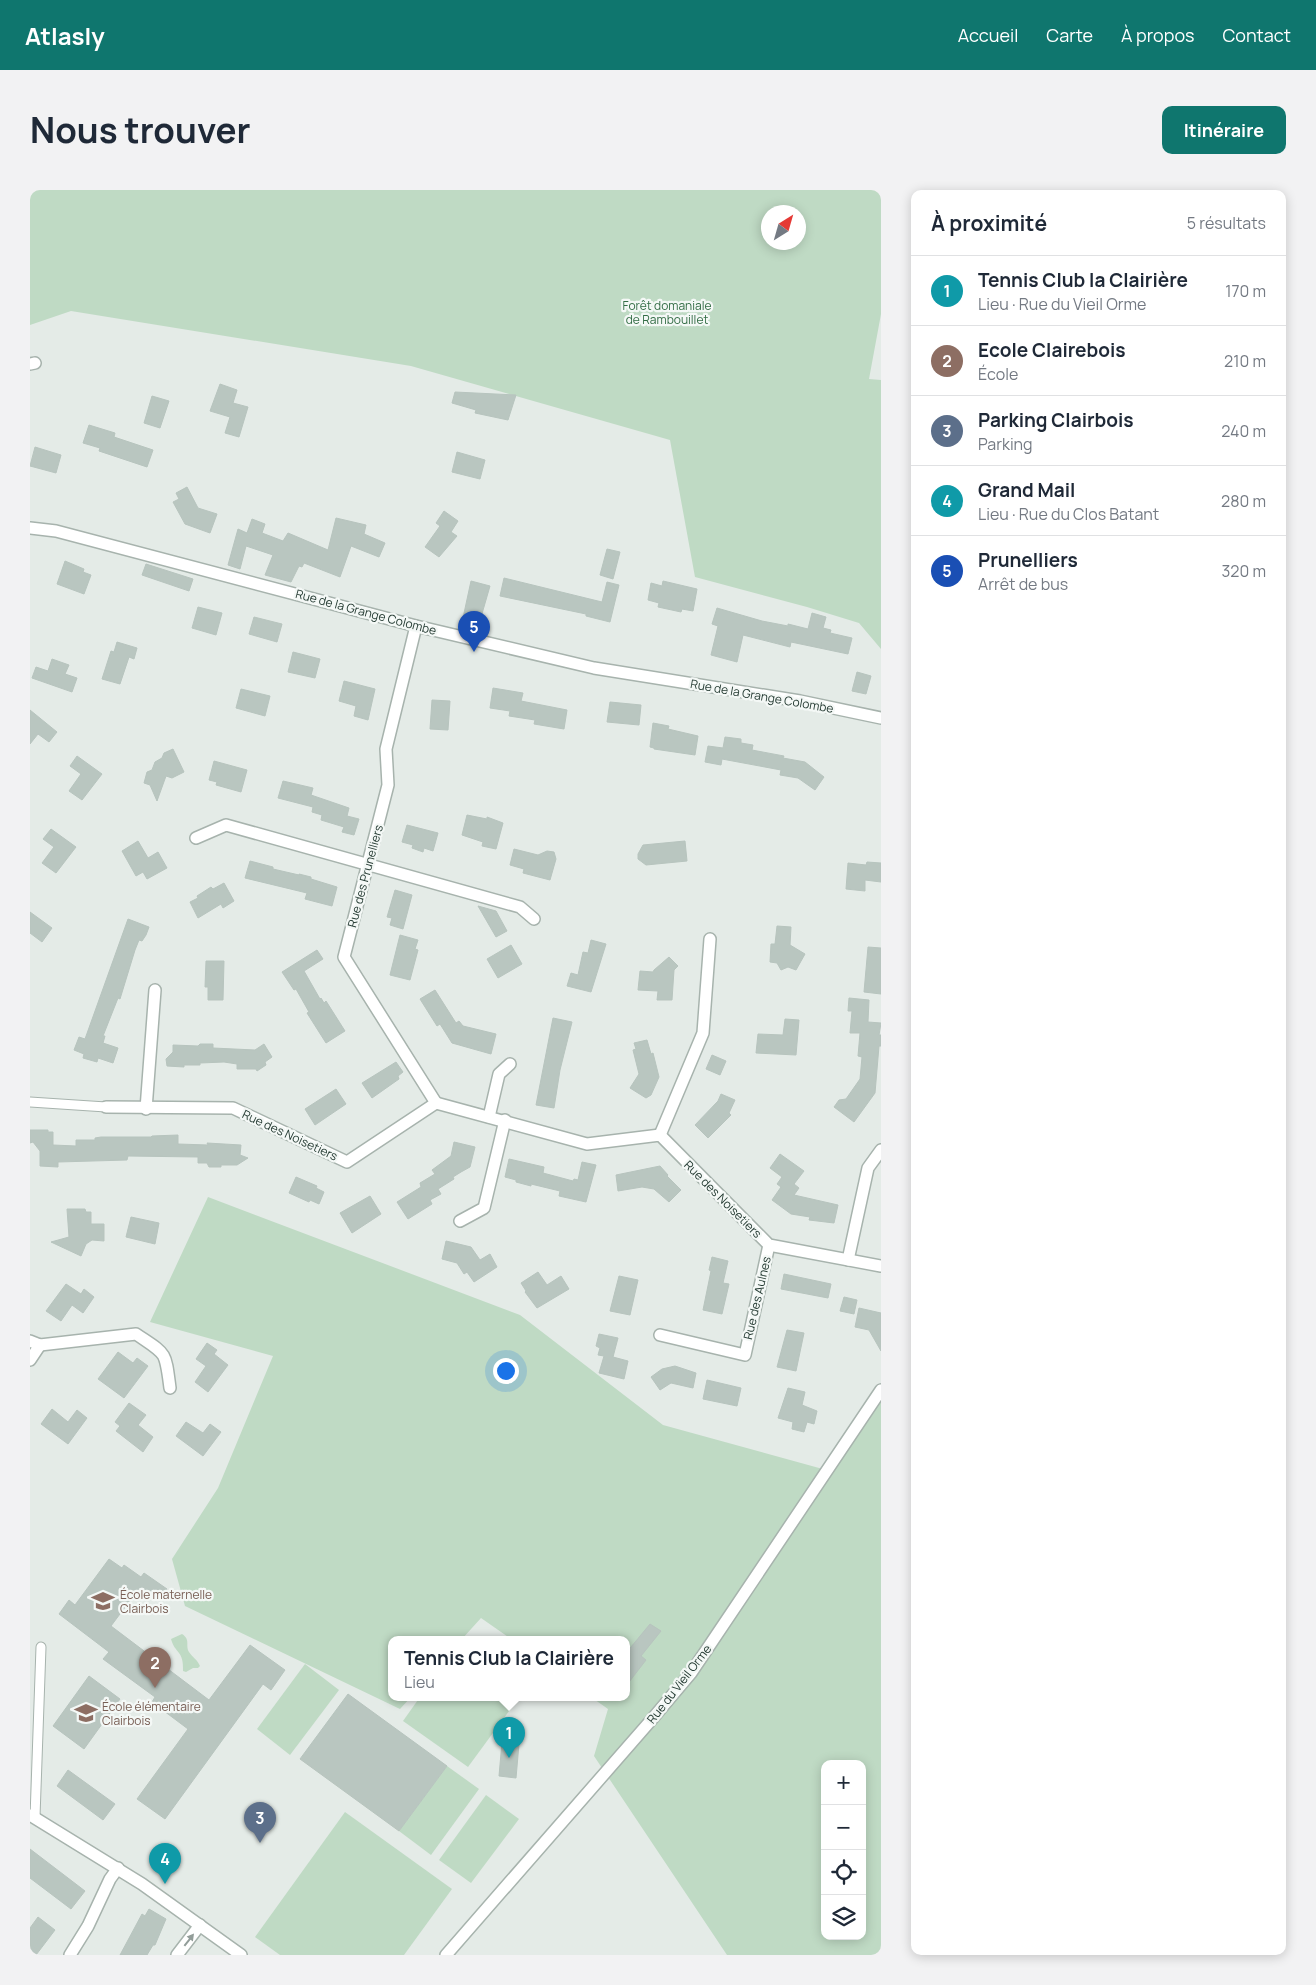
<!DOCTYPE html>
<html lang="fr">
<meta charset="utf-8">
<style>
body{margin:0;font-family:Manrope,sans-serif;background:#f2f2f3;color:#1f2937}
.controls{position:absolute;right:15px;bottom:15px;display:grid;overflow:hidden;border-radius:10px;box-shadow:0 2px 12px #0003}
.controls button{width:45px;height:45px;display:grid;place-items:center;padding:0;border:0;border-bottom:1px solid #e0e1e3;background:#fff;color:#1f2937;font:25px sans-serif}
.compass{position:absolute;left:731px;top:15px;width:45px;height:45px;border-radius:50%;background:#fff;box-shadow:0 2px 12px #0003;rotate:37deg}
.you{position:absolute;left:475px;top:1180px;width:18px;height:18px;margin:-12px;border:4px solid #fff;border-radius:50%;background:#1a73e8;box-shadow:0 0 0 8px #1a73e833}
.badge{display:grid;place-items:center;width:32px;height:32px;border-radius:50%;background:#0f766e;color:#fff;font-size:16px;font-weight:700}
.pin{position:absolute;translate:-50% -41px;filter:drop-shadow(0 1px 2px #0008)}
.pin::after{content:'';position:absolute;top:26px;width:18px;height:15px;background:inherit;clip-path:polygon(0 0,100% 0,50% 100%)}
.popup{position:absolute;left:358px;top:1446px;width:242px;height:65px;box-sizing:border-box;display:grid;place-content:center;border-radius:10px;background:#fff;filter:drop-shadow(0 1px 4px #0005);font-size:16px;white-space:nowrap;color:#747a83}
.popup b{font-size:19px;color:#1f2937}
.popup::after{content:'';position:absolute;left:50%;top:100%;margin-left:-10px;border:10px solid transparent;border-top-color:#fff}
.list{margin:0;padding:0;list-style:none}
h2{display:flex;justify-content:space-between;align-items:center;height:65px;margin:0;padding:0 20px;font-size:21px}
h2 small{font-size:16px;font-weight:400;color:#747a83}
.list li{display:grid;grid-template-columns:32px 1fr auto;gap:15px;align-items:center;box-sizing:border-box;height:70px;padding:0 20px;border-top:1px solid #e0e1e3}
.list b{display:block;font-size:19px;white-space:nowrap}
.list p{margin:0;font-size:16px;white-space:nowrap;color:#747a83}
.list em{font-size:16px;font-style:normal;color:#747a83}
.icon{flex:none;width:28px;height:28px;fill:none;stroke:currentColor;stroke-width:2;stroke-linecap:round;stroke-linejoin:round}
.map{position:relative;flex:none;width:851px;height:1765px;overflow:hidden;border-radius:10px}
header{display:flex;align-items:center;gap:30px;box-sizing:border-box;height:70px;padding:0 25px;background:#0f766e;color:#fff}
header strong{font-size:24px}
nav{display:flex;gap:28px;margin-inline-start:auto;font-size:18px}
.intro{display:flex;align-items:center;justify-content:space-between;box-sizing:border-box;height:120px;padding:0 30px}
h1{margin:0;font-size:35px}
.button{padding:12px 22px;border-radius:10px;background:#0f766e;color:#fff;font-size:18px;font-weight:700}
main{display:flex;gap:30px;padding:0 30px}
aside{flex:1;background:#fff;border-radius:10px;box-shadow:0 2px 12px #0003}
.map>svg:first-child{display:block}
.green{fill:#bfdac4;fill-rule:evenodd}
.building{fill:#b9c6c0;stroke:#b7c4be}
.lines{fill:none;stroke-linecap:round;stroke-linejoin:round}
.pedestrian-casing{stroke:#a7b3ad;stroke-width:11}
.minor-casing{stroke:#a7b3ad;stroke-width:14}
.pedestrian{stroke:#fff;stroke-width:9}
.minor{stroke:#fff;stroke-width:11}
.oneway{fill:#929d99}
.labels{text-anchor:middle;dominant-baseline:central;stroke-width:4.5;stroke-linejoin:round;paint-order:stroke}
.park-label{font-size:12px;fill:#346d46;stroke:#f4f8f6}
.street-label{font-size:12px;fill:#253b33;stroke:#f4f8f6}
.education-label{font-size:12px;fill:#785e54;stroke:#f4f8f6;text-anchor:start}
</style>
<header>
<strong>Atlasly</strong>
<nav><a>Accueil</a><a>Carte</a><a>À propos</a><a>Contact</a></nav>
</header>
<div class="intro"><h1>Nous trouver</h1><a class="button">Itinéraire</a></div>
<main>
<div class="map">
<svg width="851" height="1765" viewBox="0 0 851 1765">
<rect width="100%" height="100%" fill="#e4ebe7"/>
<g class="green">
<path d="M0 0H851V124L839 189 851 190V459L829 433 777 417 665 387 640 250 381 176 41 121 0 135ZM738 22H768V52H738Z"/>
<path d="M178 1007 490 1125 633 1235 800 1281 851 1205V1765H697L564 1566 578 1519 561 1507H596V1449H481L451 1428 432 1449H362V1507H381L370 1519 155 1416 142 1369 188 1298 243 1166 120 1132ZM795 1574H832V1746H795Z"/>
<path d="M152 1444C161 1450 155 1455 159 1462 163 1468 167 1469 170 1476L168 1478H163L156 1482 153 1481C154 1460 145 1464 141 1449Z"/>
<polygon points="275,1474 309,1500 260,1565 227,1539"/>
<polygon points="390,1507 477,1507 485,1513 438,1577 373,1531"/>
<polygon points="417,1576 449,1599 401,1665 369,1641"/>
<polygon points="456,1605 489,1629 441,1693 409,1670"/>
<polygon points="315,1622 422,1699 374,1765 250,1765 225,1747"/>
</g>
<g class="building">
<polygon points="190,194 207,200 203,213 218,217 209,247 195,243 200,227 180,221"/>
<polygon points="425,202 486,205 478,230 445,223 446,220 422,213"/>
<polygon points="122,206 139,211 130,238 114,233"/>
<polygon points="59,235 85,243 84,247 123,260 117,277 69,261 70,258 53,253"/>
<polygon points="5,257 31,265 26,283 0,276"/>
<polygon points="427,262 455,270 450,289 422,282"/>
<polygon points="157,297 168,318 187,324 180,343 155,334 143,312 149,309 146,303"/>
<polygon points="414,321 428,331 421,342 427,346 409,367 395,357 410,336 406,333"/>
<polygon points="306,328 336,335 334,344 355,353 349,367 321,356 310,387 274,373 272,377 269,376 261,392 235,385 243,365 216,356 210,379 198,375 208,339 217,343 222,329 235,334 232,343 253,351 258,343 298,360"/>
<polygon points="577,359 590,362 583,389 570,385"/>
<polygon points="35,371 54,379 53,382 61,385 54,404 27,394"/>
<polygon points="116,374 163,389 159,401 112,385"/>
<polygon points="474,388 572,412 577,392 589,395 580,432 556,426 556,424 470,406"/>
<polygon points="441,391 460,396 447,441 431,437"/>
<polygon points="633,391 667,399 663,421 652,419 651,422 628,417 629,413 618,410 621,393 632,396"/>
<polygon points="168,417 192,423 186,445 162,438"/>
<polygon points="687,418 732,431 758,436 758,434 778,439 782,423 796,427 793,438 801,440 800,443 822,448 818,464 761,452 760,457 713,445 707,472 681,465 688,436 682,434"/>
<polygon points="224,427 252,434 247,452 219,444"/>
<polygon points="87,452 107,458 104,469 99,467 90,494 72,489 81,461 84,462"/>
<polygon points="263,462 290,469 285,488 258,482"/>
<polygon points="22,469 39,475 35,484 47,488 42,502 2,488 6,477 18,481"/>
<polygon points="827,482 841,486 836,504 822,501"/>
<polygon points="314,491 345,499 338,530 324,526 326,516 309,511"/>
<polygon points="463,498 493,503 491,511 537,520 534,539 504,534 505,530 479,526 480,521 460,518"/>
<polygon points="211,499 240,506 235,526 206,518"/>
<polygon points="402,510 420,511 418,540 400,539"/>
<polygon points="580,512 611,515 609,535 577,532"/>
<polygon points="0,520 27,542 19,552 8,544 0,554"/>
<polygon points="623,533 639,536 638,539 668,546 665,565 624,559 624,558 620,557"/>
<polygon points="695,547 711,549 711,553 723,555 722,560 754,566 753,568 775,572 794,587 785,600 768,588 750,585 751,580 692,569 691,575 675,572 678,556 693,558"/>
<polygon points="143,559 154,582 142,588 136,586 127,611 120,595 114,593 117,582 122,580 125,572 132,568 134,563"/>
<polygon points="47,566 72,584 52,610 39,601 51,584 40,576"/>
<polygon points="184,571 217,580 211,602 186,595 187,592 179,590"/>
<polygon points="253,591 283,598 281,605 319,618 317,626 329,629 324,645 312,642 314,637 291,630 292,625 282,622 283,617 248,608"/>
<polygon points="437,625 457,629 457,627 473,633 466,659 452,656 453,652 432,645"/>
<polygon points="377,635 408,643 403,661 394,658 393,662 382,658 383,655 372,652"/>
<polygon points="21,639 46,657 26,683 12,673 24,657 13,649"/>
<polygon points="108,651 118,668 128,662 137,678 117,689 113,682 106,686 92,661"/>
<polygon points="655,651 657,671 616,675 608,669 608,664 613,655"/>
<polygon points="484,659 508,665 517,661 524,662 526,669 520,690 493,683 494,679 480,675"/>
<polygon points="220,671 243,677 243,679 269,685 269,684 281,687 281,689 307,697 302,716 275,709 277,703 215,688"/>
<polygon points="837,672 851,673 851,692 835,690 835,701 816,699 818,673 836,675"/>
<polygon points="194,693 204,711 193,718 191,714 168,728 160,712 168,708 167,706 181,697 183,699"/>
<polygon points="365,700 382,705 373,739 360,735 362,728 357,727"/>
<polygon points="448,716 466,721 477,741 466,747"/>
<polygon points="0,722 22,738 12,752 0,743"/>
<polygon points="98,729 119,737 116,745 112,751 109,750 105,760 90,809 88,808 73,846 75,846 73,853 88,858 83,873 68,868 67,872 53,868 54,864 44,860 49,847 55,849"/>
<polygon points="747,736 761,737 760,755 775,764 766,780 758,777 751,780 747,773 740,772 741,754 745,754"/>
<polygon points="370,745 388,750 385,759 388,760 380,790 360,785"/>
<polygon points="561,750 576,754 561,802 537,796 541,783 548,785 553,762 558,763"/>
<polygon points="481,755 492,774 468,788 457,769"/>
<polygon points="838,757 851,758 851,804 834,802"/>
<polygon points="287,760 293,769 274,781 290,809 291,808 294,813 296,811 315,841 296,853 277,823 279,822 266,799 264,800 252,782"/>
<polygon points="639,767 648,776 644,780 642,810 627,810 628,801 608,800 610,781 623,782 624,780"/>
<polygon points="176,771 194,771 193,810 178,810 178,797 175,797"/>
<polygon points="405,800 426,833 429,831 433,836 466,844 461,864 422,853 410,834 407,836 390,809"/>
<polygon points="819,808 839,810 838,832 851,833 849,845 851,845 851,856 849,856 845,903 824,932 804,917 809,910 816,909 830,889 832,867 828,866 830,843 820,843 822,821 818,821"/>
<polygon points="523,828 542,832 530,880 524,918 506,915"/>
<polygon points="755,829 769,830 766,865 726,863 728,844 753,845"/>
<polygon points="617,850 621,864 623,863 629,887 621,905 616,908 600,898 609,884 603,860 606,859 604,853"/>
<polygon points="170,854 183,854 183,858 225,860 234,854 242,867 235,872 236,875 227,881 226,879 207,879 207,874 194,872 170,873 170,875 154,875 154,877 137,876 136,869 143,862 143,855 168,856"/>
<polygon points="682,865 696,871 690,885 676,879"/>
<polygon points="366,872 373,882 368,886 369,889 342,908 332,893"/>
<polygon points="306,899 316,914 285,935 275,919"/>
<polygon points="691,904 705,910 699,923 701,925 678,948 665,935 688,911"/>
<polygon points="0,940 18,940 18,942 23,942 23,955 46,956 46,950 65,950 65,948 71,947 121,947 122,946 148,945 148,954 178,955 177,953 211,955 210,965 218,968 207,975 191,975 191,977 179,977 177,973 168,973 168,967 98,966 97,970 28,972 28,977 10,976 10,961 3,952 0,953"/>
<polygon points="424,952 445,957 440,977 431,982 423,987 424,989 408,999 411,1004 400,1010 402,1014 378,1029 367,1012 391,997 390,993 405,984 402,980 421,966"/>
<polygon points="750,964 774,981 764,994 769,998 764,1005 808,1015 804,1033 779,1030 780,1027 761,1024 742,1010 751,997 747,994 752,987 740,978"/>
<polygon points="479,969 514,977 513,983 543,991 544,989 548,990 552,972 566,975 556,1012 529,1006 530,1001 501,994 501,996 486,992 486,990 475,987"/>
<polygon points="630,976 638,985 637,986 651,1000 639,1012 624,999 612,997 588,1001 586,985"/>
<polygon points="266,987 287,996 286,998 294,1002 289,1014 280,1010 279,1012 259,1003"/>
<polygon points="340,1006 351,1024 322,1043 310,1023"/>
<polygon points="37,1019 55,1019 56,1022 61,1022 61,1034 74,1034 74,1051 62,1050 56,1054 51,1066 21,1052 39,1047"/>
<polygon points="101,1027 129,1033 125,1054 96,1047"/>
<polygon points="416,1051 441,1057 450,1070 460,1064 467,1077 444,1092 437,1082 434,1084 427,1073 412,1069"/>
<polygon points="682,1067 698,1071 693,1093 699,1094 692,1124 673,1120 681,1081 679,1080"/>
<polygon points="508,1082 517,1095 531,1086 539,1099 507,1118 495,1102 496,1101 491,1093"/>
<polygon points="754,1084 801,1094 798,1108 751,1099"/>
<polygon points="589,1086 608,1090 600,1125 580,1121"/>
<polygon points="36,1094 51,1104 54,1099 64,1107 53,1123 42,1115 31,1131 16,1121"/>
<polygon points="814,1107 827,1110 824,1124 810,1121"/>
<polygon points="829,1118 851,1123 851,1161 839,1140 825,1137"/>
<polygon points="757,1140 774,1143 766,1181 747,1177"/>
<polygon points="569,1144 588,1148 583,1167 598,1171 594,1189 569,1183 574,1166 568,1165 570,1158 566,1156"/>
<polygon points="177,1153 187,1160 184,1164 198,1175 178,1202 165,1192 176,1176 166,1169"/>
<polygon points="88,1162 103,1173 107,1168 118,1176 94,1208 68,1189"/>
<polygon points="645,1176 666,1183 663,1198 641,1193 630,1200 621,1187 632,1179"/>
<polygon points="677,1190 711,1198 707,1216 673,1209"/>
<polygon points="758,1198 775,1202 772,1215 787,1221 784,1234 777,1232 774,1242 762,1239 763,1232 748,1228"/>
<polygon points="99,1213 116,1225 108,1235 123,1247 113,1262 86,1241 90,1236 85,1232"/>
<polygon points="22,1219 38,1232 47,1220 57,1228 38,1254 11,1234"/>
<polygon points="156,1232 173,1243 180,1234 191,1242 173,1266 146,1246"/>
<polygon points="79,1369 92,1378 94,1375 111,1387 114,1383 137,1399 129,1410 110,1397 81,1436 179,1510 220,1455 255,1480 241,1500 233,1494 135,1629 107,1609 158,1539 122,1512 125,1507 73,1469 79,1462 29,1424 39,1410 45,1415"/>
<polygon points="620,1434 631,1441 611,1466 616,1470 596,1496 596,1463"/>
<polygon points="59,1486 90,1509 54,1559 23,1536"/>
<polygon points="318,1504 417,1576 369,1641 270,1569"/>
<polygon points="472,1552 489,1554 486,1588 469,1586"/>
<polygon points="38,1580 85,1614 73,1630 27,1596"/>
<polygon points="0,1659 55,1701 41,1719 0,1688"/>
<polygon points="119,1719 136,1729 125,1755 123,1755 117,1765 90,1765 112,1724 115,1726"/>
<polygon points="8,1727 25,1740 6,1765 0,1765 0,1738"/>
</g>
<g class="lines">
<defs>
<g id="pedestrian">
<polyline points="0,912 76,917"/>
<polyline points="5,1627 11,1457"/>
</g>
<g id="minor">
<polyline points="0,174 5,173"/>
<polyline points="0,338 26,341 386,436 564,478 770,511 851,528"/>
<polyline points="386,436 356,559 358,595 314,767 406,913"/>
<polyline points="166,648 196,635 490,717 504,729"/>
<polyline points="76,917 203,918 317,972 406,913 557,954 630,945 739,1055 851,1076"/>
<polyline points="116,919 125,800"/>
<polyline points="459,927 469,884 480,874"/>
<polyline points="630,945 673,843 680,749"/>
<polyline points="430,1031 454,1018 475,930"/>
<polyline points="818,1070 838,978 851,960"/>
<polyline points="630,1145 715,1165 739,1055"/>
<path d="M0 1151 10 1155 106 1144C137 1165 135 1160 140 1198"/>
<polyline points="0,1170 10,1155"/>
<polyline points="0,1625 112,1694 211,1765"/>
<polyline points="40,1765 58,1736 80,1689 88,1678"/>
<polyline points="147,1765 170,1735"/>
<polyline points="416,1765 623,1528 661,1483 851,1200"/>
</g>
</defs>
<use href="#pedestrian" class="pedestrian-casing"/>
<use href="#minor" class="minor-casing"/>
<use href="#pedestrian" class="pedestrian"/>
<use href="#minor" class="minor"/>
</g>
<defs><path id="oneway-solid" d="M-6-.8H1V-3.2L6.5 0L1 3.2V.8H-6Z" transform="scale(1.25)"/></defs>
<use class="oneway" href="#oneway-solid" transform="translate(159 1750) rotate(-52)"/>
<defs>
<symbol id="school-bare" viewBox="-9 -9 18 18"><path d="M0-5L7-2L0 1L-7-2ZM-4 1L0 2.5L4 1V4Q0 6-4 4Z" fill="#8d6e63" stroke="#f4f8f6" stroke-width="2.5" paint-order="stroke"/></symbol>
</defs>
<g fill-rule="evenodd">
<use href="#school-bare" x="57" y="1395" width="32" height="32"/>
<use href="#school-bare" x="40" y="1507" width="32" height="32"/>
</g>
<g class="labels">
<g class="park-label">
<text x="637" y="115">Forêt domaniale<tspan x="637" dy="14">de Rambouillet</tspan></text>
</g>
<g class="street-label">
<text transform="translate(336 422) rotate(15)">Rue de la Grange Colombe</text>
<text transform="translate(732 506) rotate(10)">Rue de la Grange Colombe</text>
<text transform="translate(335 686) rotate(-75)">Rue des Prunelliers</text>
<text transform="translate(260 945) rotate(25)">Rue des Noisetiers</text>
<text transform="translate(693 1009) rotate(45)">Rue des Noisetiers</text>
<text transform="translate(727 1108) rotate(-77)">Rue des Aulnes</text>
<text transform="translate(649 1494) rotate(-52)">Rue du Vieil Orme</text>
</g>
<g class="education-label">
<text x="90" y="1404">École maternelle<tspan x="90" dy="14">Clairbois</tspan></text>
<text x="72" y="1516">École élémentaire<tspan x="72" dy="14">Clairbois</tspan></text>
</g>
</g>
</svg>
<div class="controls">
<button>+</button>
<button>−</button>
<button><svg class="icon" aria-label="locate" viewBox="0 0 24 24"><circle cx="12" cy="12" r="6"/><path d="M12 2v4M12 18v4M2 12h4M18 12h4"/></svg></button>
<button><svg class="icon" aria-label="layers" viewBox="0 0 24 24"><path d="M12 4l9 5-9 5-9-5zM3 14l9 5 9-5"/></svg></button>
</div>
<svg class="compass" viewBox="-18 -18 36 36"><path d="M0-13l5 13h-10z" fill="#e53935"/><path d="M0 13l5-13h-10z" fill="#747a83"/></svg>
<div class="you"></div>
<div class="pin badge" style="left:479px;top:1568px;background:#0f9aa8">1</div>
<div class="popup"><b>Tennis Club la Clairière</b>Lieu</div>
<div class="pin badge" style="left:125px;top:1498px;background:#8d6e63">2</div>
<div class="pin badge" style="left:230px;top:1653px;background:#5c6f8a">3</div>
<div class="pin badge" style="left:135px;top:1694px;background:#0f9aa8">4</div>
<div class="pin badge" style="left:444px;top:462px;background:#1a4fb4">5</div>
</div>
<aside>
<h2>À proximité<small>5 résultats</small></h2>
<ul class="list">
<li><span class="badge" style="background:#0f9aa8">1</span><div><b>Tennis Club la Clairière</b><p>Lieu · Rue du Vieil Orme</p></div><em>170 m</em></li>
<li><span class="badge" style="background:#8d6e63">2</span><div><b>Ecole Clairebois</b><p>École</p></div><em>210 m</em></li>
<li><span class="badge" style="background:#5c6f8a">3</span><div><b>Parking Clairbois</b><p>Parking</p></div><em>240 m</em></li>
<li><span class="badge" style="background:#0f9aa8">4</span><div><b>Grand Mail</b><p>Lieu · Rue du Clos Batant</p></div><em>280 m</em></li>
<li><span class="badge" style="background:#1a4fb4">5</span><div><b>Prunelliers</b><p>Arrêt de bus</p></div><em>320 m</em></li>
</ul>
</aside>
</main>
